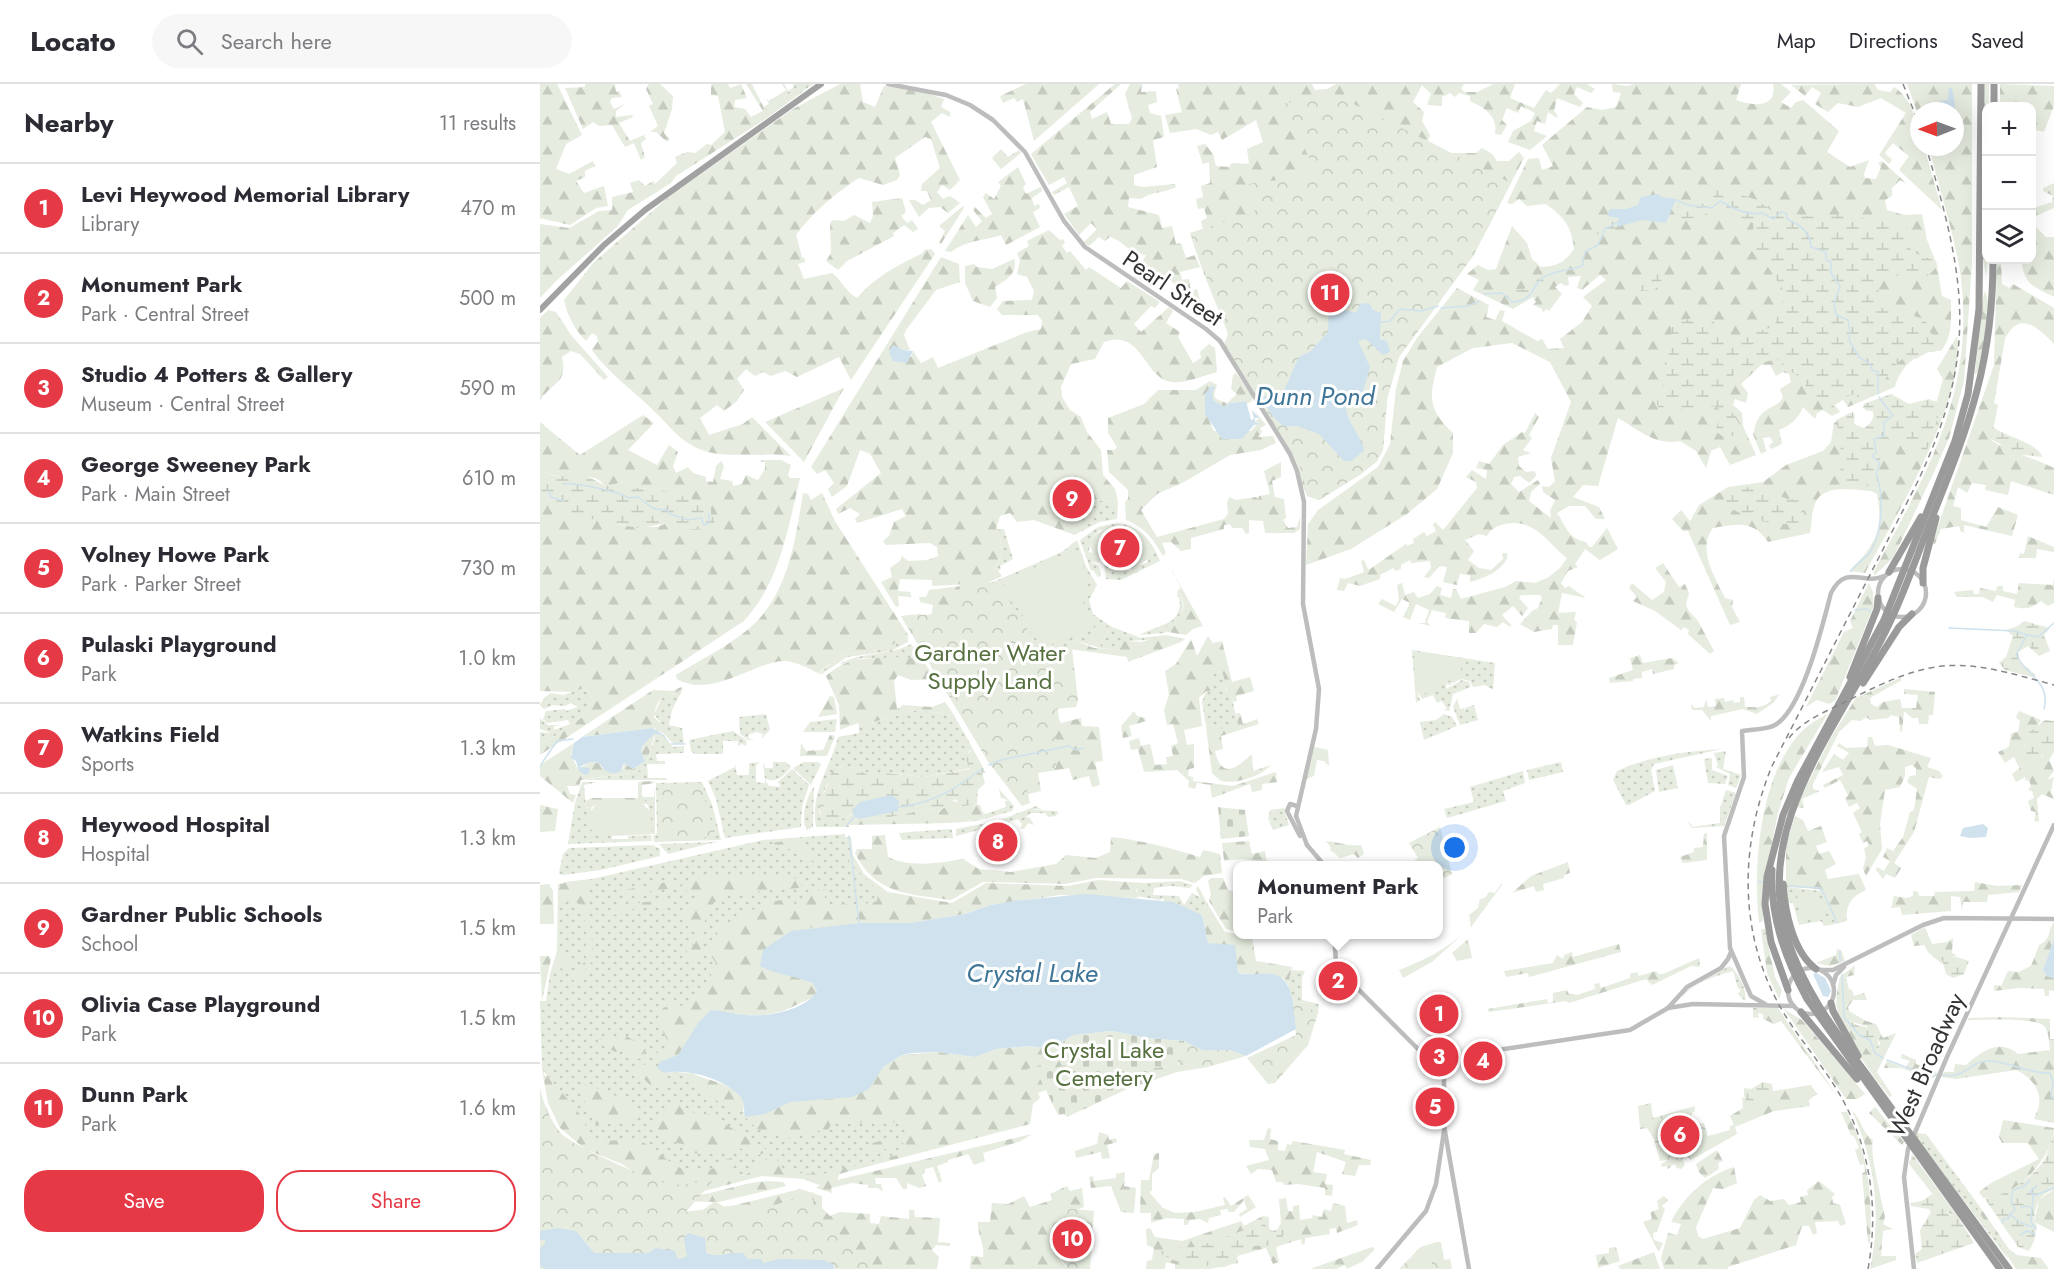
<!DOCTYPE html>
<meta charset="utf-8">
<style>
body{margin:0;font-family:Jost,sans-serif;background:#f7f7f7;color:#2b2b33}
.controls{position:absolute;right:18px;top:18px;display:grid;overflow:hidden;border-radius:12px;box-shadow:0 6px 24px #0002}
.controls button{width:54px;height:54px;display:grid;place-items:center;padding:0;border:0;border-bottom:2px solid #e1e1e2;background:#fff;color:#2b2b33;font:30px sans-serif}
.compass{position:absolute;left:1370px;top:18px;width:54px;height:54px;border-radius:50%;background:#fff;box-shadow:0 6px 24px #0002;rotate:269deg}
.you{position:absolute;left:915px;top:764px;width:21px;height:21px;margin:-15px;border:4px solid #fff;border-radius:50%;background:#1a73e8;box-shadow:0 0 0 9px #1a73e833}
.badge{display:grid;place-items:center;width:39px;height:39px;border-radius:50%;background:#e63946;color:#fff;font-size:20px;font-weight:700}
.pin{position:absolute;translate:-50% -50%;border:3px solid #fff;box-shadow:0 2px 6px #0006}
.popup{position:absolute;left:693px;top:777px;width:210px;height:78px;box-sizing:border-box;display:grid;place-content:center;border-radius:12px;background:#fff;filter:drop-shadow(0 2px 4px #0005);font-size:20px;white-space:nowrap;color:#7c7c81}
.popup b{font-size:22px;color:#2b2b33}
.popup::after{content:'';position:absolute;left:50%;top:100%;margin-left:-12px;border:12px solid transparent;border-top-color:#fff}
.list{margin:0;padding:0;list-style:none}
h2{display:flex;justify-content:space-between;align-items:center;height:78px;margin:0;padding:0 24px;font-size:26px}
h2 small{font-size:20px;font-weight:400;color:#7c7c81}
.list li{display:grid;grid-template-columns:39px 1fr auto;gap:18px;align-items:center;box-sizing:border-box;height:90px;padding:0 24px;border-top:2px solid #e1e1e2}
.list b{display:block;font-size:22px;white-space:nowrap}
.list p{margin:0;font-size:20px;white-space:nowrap;color:#7c7c81}
.list em{font-size:20px;font-style:normal;color:#7c7c81}
.actions{display:flex;gap:12px;padding:18px 24px}
.actions a{flex:1;padding:14px 0;border:2px solid #e63946;border-radius:24px;text-align:center;font-size:21px;color:#e63946}
.actions .main{background:#e63946;color:#fff}
.icon{flex:none;width:33px;height:33px;fill:none;stroke:currentColor;stroke-width:2;stroke-linecap:round;stroke-linejoin:round}
.map{position:relative;flex:none;width:1514px;height:1185px;overflow:hidden}
header{display:flex;align-items:center;gap:36px;box-sizing:border-box;height:84px;padding:0 30px;background:#fff;border-bottom:2px solid #e1e1e2}
header strong{font-size:28px}
nav{display:flex;gap:33px;margin-inline-start:auto;font-size:21px}
.search{width:420px;height:54px;background:#f7f7f7;display:flex;align-items:center;gap:15px;box-sizing:border-box;padding:0 21px;border-radius:33px;color:#7c7c81;font-size:22px}
main{display:flex}
aside{flex:1;background:#fff}
.map>svg:first-child{display:block}
.grass{fill:url(#grass-dots)}
.forest{fill:url(#forest-firs);fill-rule:evenodd}
.wetland{fill:url(#wetland-marsh)}
.cemetery{fill:url(#cemetery-stones)}
.park{fill:url(#park-crowns)}
.pitch{fill:#e6ecdf;fill-rule:evenodd}
.water{fill:#cfe2ee}
.lines{fill:none;stroke-linecap:round;stroke-linejoin:round}
.stream{stroke:#cfe2ee;stroke-width:1.5}
.secondary{stroke:#bdbdbd;stroke-width:4.5}
.trunk{stroke:#a2a2a2;stroke-width:6}
.motorway{stroke:#9a9a9a;stroke-width:7}
.rail{stroke:#888;stroke-width:1.5;stroke-dasharray:6 4.5;stroke-linecap:butt}
.labels{text-anchor:middle;dominant-baseline:central;stroke-width:6;stroke-linejoin:round;paint-order:stroke}
.street-label{font-size:24px;fill:#333;stroke:#fff}
.park-label{font-size:24px;fill:#56703f;stroke:#fff}
.water-label{font-size:26px;font-style:italic;fill:#3f7597;stroke:#fff}
</style>
<header>
<strong>Locato</strong>
<div class="search"><svg class="icon" aria-label="search" viewBox="0 0 24 24"><circle cx="10" cy="10" r="6"/><path d="M15 15l6 6"/></svg>Search here</div>
<nav><a>Map</a><a>Directions</a><a>Saved</a></nav>
</header>
<main>
<aside>
<h2>Nearby<small>11 results</small></h2>
<ul class="list">
<li><span class="badge">1</span><div><b>Levi Heywood Memorial Library</b><p>Library</p></div><em>470 m</em></li>
<li><span class="badge">2</span><div><b>Monument Park</b><p>Park · Central Street</p></div><em>500 m</em></li>
<li><span class="badge">3</span><div><b>Studio 4 Potters &amp; Gallery</b><p>Museum · Central Street</p></div><em>590 m</em></li>
<li><span class="badge">4</span><div><b>George Sweeney Park</b><p>Park · Main Street</p></div><em>610 m</em></li>
<li><span class="badge">5</span><div><b>Volney Howe Park</b><p>Park · Parker Street</p></div><em>730 m</em></li>
<li><span class="badge">6</span><div><b>Pulaski Playground</b><p>Park</p></div><em>1.0 km</em></li>
<li><span class="badge">7</span><div><b>Watkins Field</b><p>Sports</p></div><em>1.3 km</em></li>
<li><span class="badge">8</span><div><b>Heywood Hospital</b><p>Hospital</p></div><em>1.3 km</em></li>
<li><span class="badge">9</span><div><b>Gardner Public Schools</b><p>School</p></div><em>1.5 km</em></li>
<li><span class="badge">10</span><div><b>Olivia Case Playground</b><p>Park</p></div><em>1.5 km</em></li>
<li><span class="badge">11</span><div><b>Dunn Park</b><p>Park</p></div><em>1.6 km</em></li>
</ul>
<div class="actions"><a class="main">Save</a><a>Share</a></div>
</aside>
<div class="map">
<svg width="1514" height="1185" viewBox="0 0 1514 1185">
<defs>
<pattern id="grass-dots" width="8" height="8" patternUnits="userSpaceOnUse" patternTransform="scale(1.5)"><rect width="8" height="8" fill="#e6ecdf"/><path d="M2 2h.1M6 6h.1" fill="none" stroke="#c6cbc0" stroke-width="1.8" stroke-linecap="round"/></pattern>
<pattern id="forest-firs" width="22" height="20" patternUnits="userSpaceOnUse" patternTransform="scale(1.5)"><rect width="22" height="20" fill="#e6ecdf"/><path d="M5 1l3.5 6h-7zM16 11l3.5 6h-7z" fill="#c6cbc0"/></pattern>
<pattern id="wetland-marsh" width="20" height="14" patternUnits="userSpaceOnUse" patternTransform="scale(1.5)"><rect width="20" height="14" fill="#e6ecdf"/><path d="M1 5h8M5 5V1M11 12h8M15 12V8" fill="none" stroke="#c6cbc0"/></pattern>
<pattern id="cemetery-stones" width="16" height="16" patternUnits="userSpaceOnUse" patternTransform="scale(1.5)"><rect width="16" height="16" fill="#e6ecdf"/><path d="M2 7V4a2 2 0 0 1 4 0v3zM10 15v-3a2 2 0 0 1 4 0v3z" fill="#c6cbc0"/></pattern>
<pattern id="park-crowns" width="20" height="18" patternUnits="userSpaceOnUse" patternTransform="scale(1.5)"><rect width="20" height="18" fill="#e6ecdf"/><path d="M2 6a3 3 0 1 1 6 0M12 15a3 3 0 1 1 6 0" fill="none" stroke="#c6cbc0"/></pattern>
</defs>
<rect width="100%" height="100%" fill="#fff"/>
<g class="grass">
<polygon points="242,0 244,0 248,7 254,3 253,0 273,0 227,34 259,3 225,26 224,23 229,20 226,14 229,17 246,6"/>
<polygon points="532,415 578,418 577,435 560,438 536,450"/>
<path d="M577 439C600 441 612 457 620 477L581 496 566 495 564 481 591 487 592 482 607 479 611 467C607 451 576 446 560 446L552 453 548 471 561 474 559 479 551 477 559 482 561 492 558 493 553 486 551 487 540 456 558 443Z"/>
<polygon points="459,445 464,445 473,475 460,482 461,485 458,487 462,492 456,495 454,489 462,469"/>
<polygon points="537,456 546,482 557,501 549,516 553,530 572,543 601,554 626,551 645,555 641,558 639,554 589,557 568,565 559,564 569,544 547,559 557,563 534,556 530,565 526,566 538,616 521,606 536,623 508,590 515,560 501,566 453,498 522,468"/>
<path d="M638 506C653 537 629 532 625 549L600 551C614 541 645 542 639 513H637Z"/>
<polygon points="368,552 368,558 351,567 307,573 282,590 278,590 302,571 338,566 366,555"/>
<path d="M371 560 382 575 323 574 300 580C322 567 347 573 371 560Z"/>
<polygon points="872,566 955,579 953,606 945,601 933,603 930,597 921,595 909,601 907,599 906,605 922,596 929,598 931,603 913,610 909,627 903,625 907,625 902,617 897,619 893,611 882,615 877,606 880,616 876,619"/>
<polygon points="675,588 682,588 685,592 686,607 690,606 698,641 683,646 673,641 666,643 662,618 666,607 669,606 671,591"/>
<path d="M44 604 51 610C48 639 37 633 20 648 13 653 9 658 0 658V648L11 649 0 645V634L8 641H22L14 642V646L30 640 28 636 7 639 3 635 6 627 25 625 26 627 38 623 31 619 25 622 13 621 4 625 0 621 5 613 11 609 23 611Z"/>
<polygon points="143,604 132,626 129,641 142,644 144,659 134,660 123,649 116,647 120,638 114,630 123,612 135,610"/>
<polygon points="917,615 920,625 924,624 925,628 925,624 934,621 938,636 920,641 913,623"/>
<path d="M377 626 414 631 433 665 428 668 431 684 384 693 350 689 328 691 315 684 296 682 284 707 279 727C289 745 301 733 313 731L306 743H276C270 706 290 686 298 653L319 649V642Z"/>
<polygon points="226,630 230,646 221,655 223,650 216,648 208,651 209,655 215,656 208,656 200,650 199,633"/>
<polygon points="904,630 912,633 917,642 884,656 880,638 896,636"/>
<polygon points="297,635 295,648 263,648 270,638"/>
<polygon points="193,647 206,656 207,662 202,660 198,662 198,657 183,657 183,670 155,670 151,667 149,656"/>
<polygon points="116,650 122,651 133,663 144,662 144,669 116,670 117,677 125,677 125,680 107,680 108,694 127,694 127,696 43,696 98,688 107,677"/>
<path d="M1182 665 1114 680 1111 686 1115 707 1089 721H1086L1073 696 1077 687C1110 672 1146 667 1182 665Z"/>
<polygon points="1186,667 1183,685 1201,691 1196,704 1188,701 1190,690 1176,683 1178,681 1174,669"/>
<polygon points="1172,674 1172,686 1188,692 1185,700 1168,699 1164,675"/>
<polygon points="220,678 216,681 216,698 225,699 225,696 229,702 241,703 238,698 252,685 269,701 262,723 261,743 185,754 176,715 168,697 195,683 195,679 197,691 209,691 209,679"/>
<path d="M223 678 225 684H233V678H246L251 683C244 692 237 699 225 695Z"/>
<polygon points="264,678 278,678 281,680 271,701 253,684"/>
<polygon points="1021,678 1023,688 989,696 987,686"/>
<polygon points="1133,681 1138,704 1119,708 1116,686"/>
<polygon points="983,687 985,699 963,707 966,717 907,734 904,725 934,718 930,703"/>
<polygon points="42,698 57,698 44,701 46,723 51,724 54,748 36,748 105,747 109,724 103,713 114,713 115,701 115,750 72,752 72,755 88,755 88,752 111,751 112,757 28,760 35,719"/>
<polygon points="162,698 172,720 181,756 114,758 113,752 117,749 116,699"/>
<path d="M274 703 273 743 267 746C260 736 266 712 274 703Z"/>
<polygon points="459,705 474,722 472,727 437,737 411,739 445,734 443,728 445,730 466,723 465,718 468,716 461,714"/>
<polygon points="1186,706 1196,709 1184,742 1152,744 1147,736 1153,743 1180,739 1180,724"/>
<polygon points="496,722 502,726 495,725 494,726 517,727 518,728 519,732 517,729 516,732 508,733 505,729 491,729 486,733 490,734 494,741 488,739 484,745 480,745 482,740 478,735 456,743 456,752 453,739"/>
<polygon points="744,724 752,736 750,737 744,726 749,741 733,746 729,737 732,736 728,736 730,726"/>
<polygon points="447,739 450,743 416,752 416,745"/>
<polygon points="409,745 412,746 413,754 362,756 359,749"/>
<path d="M305 750V753H311L313 771 309 777 339 807 337 817 326 820 125 989C154 983 179 1004 204 1016L203 1028 343 983 379 1068 299 1090 296 1100 285 1103 260 1094 210 1090 200 1092 147 1090 51 1052 2 985 0 917H6L10 890 17 868 18 800 52 795 223 756Z"/>
<polygon points="180,757 128,770 119,760 173,758"/>
<polygon points="113,761 120,765 120,772 61,786 23,791 19,789 23,770 29,764"/>
<polygon points="640,797 653,801 649,804 630,802 614,804 613,811 639,812 644,821 652,809 660,813 656,805 658,802 667,819 662,831 624,817 623,814 620,816 596,812 598,803 604,799"/>
<polygon points="1246,803 1282,807 1296,840 1284,842 1281,837 1259,841 1253,819 1248,818"/>
<path d="M1189 882C1198 886 1208 908 1205 917L1198 910 1201 906 1198 904 1193 887C1176 892 1152 899 1142 914L1144 908Z"/>
<polygon points="751,886 765,887 762,894 762,916 779,920 778,929 771,929 770,918 752,919 748,901"/>
<polygon points="1376,1049 1386,1050 1440,1123 1438,1124 1464,1164 1468,1175 1376,1053"/>
</g>
<g class="forest">
<polygon points="0,0 17,0 42,51 26,60 16,85 29,90 53,77 55,82 45,87 45,93 36,97 44,109 64,102 68,122 56,124 30,141 0,134"/>
<polygon points="45,0 75,0 76,8 79,7 82,13 72,14 70,18 74,25 85,20 76,27 76,33 92,31 93,33 79,39 90,57 104,51 106,55 101,59 105,73 101,76 94,59 85,63 72,41 59,42 53,38 43,45 25,4 45,3"/>
<polygon points="109,0 120,0 133,12 132,25 124,49 130,55 127,58 116,48 110,48 118,42 109,22 113,20 106,5"/>
<polygon points="171,0 188,0 190,4 201,0 207,14 195,16 194,23 205,25 211,33 223,27 206,0 212,0 225,26 260,2 262,6 227,34 136,92 131,99 88,126 77,143 16,197 0,214 0,140 29,144 59,127 72,126 72,113 93,108 90,99 99,96 105,102 113,97 115,100 137,79 135,73 147,68 155,69 167,60 171,61 185,48 178,12 171,11"/>
<path d="M300 0H320L323 18 335 23 344 2 384 8 404 15 401 23 410 28V33L402 29 391 38 420 96 410 106 402 101 397 108 403 115 410 112 420 119 408 129 400 123 389 124 379 133 369 116H375L383 121 391 116 387 107H381L382 100 400 84 391 55 385 53 355 74 360 91 357 96 343 101 319 94C293 111 274 127 256 151L262 173 265 175V178L258 180 264 195 292 189C303 197 304 207 317 214 333 194 360 180 383 169L384 166 391 165 395 170 311 296 299 273 257 293 245 287 231 292 223 288 215 292 206 285 197 295 204 306 197 317 184 327 177 321 160 334 169 351 203 340 212 333 251 372C224 368 191 374 168 368 142 361 132 344 114 327 93 306 69 290 52 266L58 257 57 252 52 249 46 257C35 246 27 231 24 216L54 178 131 111 253 25Z"/>
<polygon points="486,0 559,0 494,57 483,15 477,18 474,14 463,19 460,12"/>
<path d="M575 0H581L550 28 552 35 567 28 571 40H589L592 34 585 10 590 0H602L601 8 616 7 617 18 608 21 610 29 621 32 624 53 613 56 617 83 594 91V101L603 103 635 100 636 103C624 109 610 108 601 115L589 114 588 123 619 131 622 144 632 142 636 160 641 159 646 174 655 171 660 183 640 188 642 196 649 195 651 207 657 205 662 223 659 226 644 212 637 211 635 214 630 212 636 201 630 196 626 201 620 199 623 192 614 187 607 198 594 193 606 171C587 169 586 158 570 153L565 157 559 153 549 162 544 158 557 145 551 139 539 151 524 130 538 122 529 103 514 111 512 108 527 99 524 93 509 101 491 70Z"/>
<path d="M638 0H772L775 6 787 5 796 0H924L921 4 924 8H937L954 0H975L970 14 994 24 1006 6 1011 9 1020 0H1047L1055 5 1051 9 1037 3 1034 10 1043 19 1040 23 1017 14 1014 27 1018 32 1017 34 1008 28 1005 40 997 37 994 47 1007 52 990 66 968 58 973 47 991 37 995 29 981 22 978 29 967 24 962 36 967 41 961 51 955 50C958 32 945 24 930 17V12L919 9 915 13 910 9 902 13V22L887 21 891 10 882 1 873 18 884 28 882 37 890 51 888 57 911 69H936L942 64 952 70 957 77H969L979 68 984 74 933 172 859 273 847 315 843 366 837 377 821 390 779 416 767 412C728 324 678 241 650 149L663 145 661 137 667 134 664 124 658 125 656 115 663 113 661 102 670 99 669 78 663 80 657 62 665 60 673 70 676 82 689 83 692 79 709 80 707 65 723 58 716 36 682 56 678 48 671 51 656 45 630 49 625 31 642 28 636 5 639 4Z"/>
<path d="M1072 0 1087 2 1095 0H1201L1196 16C1212 22 1238 25 1233 0H1241L1251 8 1241 18 1251 24 1256 18 1263 16 1299 47 1287 68 1310 83 1329 76 1324 90 1325 94 1336 95 1341 83 1338 79 1342 77 1366 99 1360 96 1352 104V112L1345 116 1347 126 1364 131 1382 130 1387 156 1397 181 1402 212 1411 216C1411 234 1413 252 1401 267 1379 265 1360 283 1355 303L1308 323 1303 316 1295 321 1300 328 1292 332 1283 326 1277 329 1275 335 1263 323C1259 334 1250 342 1239 346L1242 360 1231 365 1229 362 1233 358 1230 353 1223 354 1226 367 1221 370 1213 350C1215 343 1217 333 1224 328 1231 322 1239 322 1243 313L1240 305 1251 298 1249 290 1243 288 1236 292 1230 281H1221L1201 300 1208 309 1206 319 1195 315 1193 321 1202 329 1203 342 1216 371 1190 381 1180 363 1171 367 1166 384 1156 367 1140 357C1115 362 1099 346 1078 334L1058 402 1043 401 1033 413 1059 423 1065 435H1056L1045 422H1029L1017 429C1026 442 1028 455 1046 458L1049 463H1052L1067 444 1078 465 1060 476 1045 465 1035 480 1038 483 1028 487 1021 499 1025 504 1029 502 1046 514 1022 509 1018 529 1036 528 1034 536 1037 538 1033 561H1018V541H1013L1012 545 994 548 980 540 992 527 998 524 1002 514 1000 511H981L979 514 988 524 982 532 973 522 962 531 971 541 970 543 963 538 957 543 944 540 936 549H929V537L905 534 906 529 892 526 887 538 891 542 878 539H885L889 526 876 520 870 536 863 533 870 519 862 515 854 528 838 520 842 515 856 522 859 515 857 501 862 499 865 511 874 508 878 514 890 510 897 502 902 504 900 511 911 514 913 505H916L921 515 965 503 976 497 995 499 1009 493 1021 483 1027 474C1006 457 994 434 965 440 956 442 951 445 947 452L939 450 925 456 934 467 928 476 939 484 951 486 963 475 962 469H967V475C959 488 945 494 930 498V491L920 490 917 501 903 498 907 483 899 482 889 494 884 493 891 484 890 477 871 479 870 476 861 481V485L855 487 853 484 840 491V495L820 502 808 499 804 507 797 506 800 494 805 495 824 488 821 477 824 476 828 485H830L866 460 867 462 874 459 873 455 884 448 887 452 896 447 893 441 895 438 903 446 937 404 936 398 926 393 932 386 946 395 947 386 936 384 939 377 949 380 963 361 982 348 985 349 995 329 999 333 989 351 992 354 983 366 991 369 978 373 979 382 986 388 995 387 996 392 989 399 980 392 974 393 971 400 979 408 998 396 1000 400 991 408 989 417 1011 434 1010 427 1015 416 1003 408 1002 402 1009 403 1015 397 1011 374 1031 318 1010 278 972 259 933 264 897 283C889 314 888 326 913 349V369L897 405 867 430 811 465 766 481 768 440 778 426 838 383 850 360 856 305 863 277 877 254 917 204 949 221 946 233 955 236 960 226 965 227 962 237 997 257 1002 255 1008 265 1024 264 1020 255 1042 238 1052 222 1043 213 1066 196 1060 191 1042 206 1037 204 1041 192 1028 193 1029 201 1025 202 1021 199 1015 203 1022 210 1009 227 1006 225 1003 229 1002 225 993 221 996 218 993 213 973 225 933 206 939 196 927 190 938 181 948 186 956 185 972 142 987 159 992 175 1001 183C1018 182 1024 179 1034 165 1032 143 1024 133 1006 120L987 122 979 115 972 120 967 119 988 75 999 74 1002 86 1013 82 1002 61 1047 23 1062 26 1076 23 1081 9 1073 8Z"/>
<path d="M1334 0 1338 6 1350 8 1354 3C1372 14 1379 41 1379 63H1384L1402 126 1359 86 1369 72 1353 59 1345 69 1352 76 1349 80 1339 71 1366 29 1341 14 1318 23 1298 19 1288 28 1275 20 1281 9 1272 3 1265 12 1251 1Z"/>
<path d="M1367 0H1432V178L1424 297 1409 354 1396 384 1353 474 1335 491 1333 489C1387 389 1437 306 1420 187 1413 146 1399 104 1389 63H1415V27H1379V33Z"/>
<polygon points="1444,0 1449,0 1449,22 1446,22 1448,176 1446,193 1442,169"/>
<polygon points="1460,0 1514,2 1514,22 1504,48 1492,45 1492,22 1460,22"/>
<polygon points="461,65 468,73 479,66 481,69 461,85 452,74"/>
<path d="M478 83 486 100 483 103 486 110 501 103 502 107 492 114 494 122 499 120 500 124 493 128 500 143 466 161 461 151C443 157 426 156 411 168L405 167 428 131 436 143 442 137 433 126 435 123 446 134 452 130 443 113 446 109 454 115 461 102 458 98Z"/>
<polygon points="1514,99 1514,124 1492,134 1492,118 1497,123 1512,118 1513,112 1503,107 1503,104"/>
<polygon points="362,114 366,128 361,132 367,139 372,136 378,145 373,148 364,141 353,149 354,152 307,177 298,186 286,177 291,169 290,139 293,136 304,137 314,131 330,139 333,132 332,118"/>
<polygon points="423,122 424,124 401,160 399,158 405,147 399,142"/>
<path d="M1492 139 1506 153H1514V213C1492 202 1485 201 1481 176H1492Z"/>
<path d="M509 146 520 156 523 155 525 159 522 162 527 169 530 167 546 186 549 183 581 204 587 197 620 218 615 224 611 222 594 240 601 248 629 223 633 227 626 239 640 248 638 253 653 279 661 274 660 268 669 260 675 264 677 288C663 292 644 300 631 298 603 293 602 244 564 258L555 275 531 280 521 303 522 313 530 326 541 333 547 348 561 366 563 391 575 405 578 418 533 415 544 443 535 451 494 436 477 438 470 429 460 432 456 445H459L462 469 454 488 456 495 446 499 392 502V496L360 495 358 507 370 508 371 513 358 512 359 522 356 523 341 498 352 493 350 484 360 477 362 472 368 477 388 476 398 472 397 463 390 459 346 461 343 457 349 452 354 438 366 432 362 425 317 439 315 435 320 430 310 424 298 430 296 425 341 389 330 370 320 366 307 402 292 413 288 405 294 399 285 386 277 390 271 383 401 173 419 180 420 198 396 206 366 246 364 251 370 266H363L371 273 373 267 381 279 393 273 398 284 487 248 501 245 502 237 498 231H462L457 225 463 217 492 216 494 207 487 193 477 190 480 177 477 169 489 162 487 157Z"/>
<path d="M474 175C478 190 466 196 455 203L457 214 450 223 433 217 425 199V182L434 180 437 183 452 185Z"/>
<path d="M1457 176H1461L1462 200 1469 204 1473 200 1514 224V260C1499 244 1479 225 1465 255L1454 319 1458 321 1451 356C1471 370 1493 373 1514 384V411L1471 397 1468 411 1445 406 1446 401 1432 399 1427 409 1418 403 1413 422 1421 424V436L1446 443 1458 423 1478 431 1472 452 1424 441V448H1421L1419 442 1401 445 1395 460 1392 459 1454 281Z"/>
<path d="M1445 207C1453 222 1442 271 1438 288L1435 291C1436 280 1442 211 1445 207Z"/>
<path d="M8 226 16 228 31 251 68 293 64 296 40 270 31 267 22 273C28 301 12 297 0 317V234Z"/>
<path d="M1417 252C1428 311 1354 436 1325 489L1309 487C1335 462 1344 447 1337 410L1331 407C1313 406 1283 399 1275 420 1271 429 1272 440 1270 449L1228 458C1213 436 1198 440 1173 444 1157 465 1174 492 1185 514L1193 516 1192 523 1200 538 1190 541 1148 447H1143L1132 435 1141 426 1150 437 1159 421 1188 403 1223 398 1246 381 1283 367 1291 358 1294 339 1309 329 1315 330 1314 340 1331 347 1336 328 1325 326 1324 320 1352 310 1364 323 1397 317 1403 295 1397 285Z"/>
<path d="M696 289 712 312V317L707 320 705 317 689 319 684 323 673 316 668 308 665 310C665 323 668 337 674 347H711L718 339 715 337 719 335 715 327 726 341 720 344 722 348 718 353 733 352 736 359 721 366 690 371 644 398 617 410 601 426 617 453 684 435 688 430 687 418 690 413 695 416 716 413 718 415 719 412 730 410 724 387 741 378V393L732 397 735 413 744 415 746 434 743 436 748 444 757 443 760 432V445L754 449H725L723 437 709 436V449L706 450 702 444H692L690 440 684 441V445L651 454V465L641 467 631 458 622 459 626 469 623 472C613 454 605 444 586 436L585 418 588 415V406L569 388 567 366H575L577 363 568 349V334L604 320 618 306H656L670 297 677 301 674 311 676 315 687 319 697 310 691 305 693 291Z"/>
<polygon points="304,304 264,378 225,338"/>
<path d="M103 331 114 339 88 366 117 381 129 361 138 368 133 382 136 389 148 383 153 389 166 393V397L173 398 176 382 181 377 184 382 180 395 192 397 193 402 202 400 206 391 218 396 225 385V378H221V376H241L251 381 248 391 250 394H260C248 444 240 498 204 537L0 671V658C10 658 13 653 20 648 37 633 48 639 51 610L44 604 33 608 0 607V419L85 442 117 443 170 422 127 407 89 403 84 398 66 402C63 401 62 398 59 396 43 387 22 400 0 385V338L40 371Z"/>
<path d="M263 409 268 410 271 416 282 409 295 437 368 551 366 555 338 566 302 571 278 589C268 584 258 579 247 577 217 575 172 616 137 595L136 591C163 574 198 558 220 534 250 499 256 452 263 409Z"/>
<polygon points="1488,452 1514,463 1514,468 1497,465 1496,474 1479,474 1480,469 1484,470"/>
<polygon points="1123,479 1139,503 1145,500 1149,509 1146,520 1148,526 1158,537 1174,567 1170,570 1148,550 1149,546 1144,543 1141,546 1115,527 1093,517 1097,513 1089,504 1092,499 1112,516 1124,508 1126,498 1115,484"/>
<path d="M630 483 663 542 653 545 646 551 622 547C637 532 652 531 638 506L641 504Z"/>
<path d="M1514 493V519L1508 522 1501 517C1492 524 1486 526 1474 523L1475 516 1457 511 1453 518 1443 513H1417L1414 508 1433 506 1434 510H1439L1440 504 1456 507 1457 502H1463V507L1477 510 1479 499 1513 501Z"/>
<polygon points="453,498 458,499 501,566 516,560 512,572 519,636 521,639 541,634 542,642 559,643 563,677 555,678 560,701 552,703 549,692 533,696 529,684 498,689 501,707 485,711 449,679 361,532 380,530 391,534 393,521 380,518 379,513 386,513 389,506"/>
<polygon points="1329,499 1333,508 1333,524 1295,617 1289,620 1277,616 1266,623 1304,548 1313,544 1310,537"/>
<polygon points="668,552 673,559 682,557 692,598 710,593 714,607 696,612 697,617 693,618 690,607 687,607 683,590 677,588 671,591 675,607 666,607 659,614 662,642 644,646 647,661 654,660 654,684 649,685 648,692 653,693 653,697 693,702 736,688 737,698 722,700 722,706 712,708 710,700 672,714 670,701 657,699 655,705 648,703 649,697 637,686 604,688 598,665 591,666 589,657 599,654 601,662 610,660 615,681 627,680 626,673 633,672 631,662 638,659 633,640 627,641 624,626 629,611 625,587 636,580 651,555 657,572"/>
<polygon points="620,553 639,554 641,558 588,578 587,573 530,565 534,556 554,564 568,565 585,557 601,558"/>
<polygon points="1100,571 1103,579 1132,574 1139,579 1134,581 1134,585 1113,590 1112,585 1102,588 1102,594 1093,595 1093,597 1070,599 1069,594 1093,586 1090,574"/>
<path d="M353 573 382 575 395 595 371 596 358 591 354 597 357 625 363 621 392 623 405 618 414 631 377 626 319 642 318 639 300 646 299 621 286 592C310 571 324 576 353 573Z"/>
<polygon points="1360,594 1362,596 1330,614 1331,620 1337,623 1343,618 1360,615 1362,624 1376,624 1378,611 1364,610 1364,605 1395,608 1393,631 1389,631 1388,640 1379,640 1378,634 1372,634 1364,627 1362,648 1360,647 1359,633 1351,631 1348,634 1330,636 1326,633 1321,637 1312,636 1299,648 1273,700 1273,705 1280,707 1262,715 1264,724 1256,723 1290,655 1316,614"/>
<path d="M141 603 143 604C128 617 117 607 114 633L121 640 120 646 112 644 42 653 113 606 132 607Z"/>
<path d="M1240 610 1233 619 1217 630 1203 625 1171 632V637L1162 626H1152L1151 620 1155 624 1164 623 1166 615 1168 623 1176 622 1175 615 1184 614 1185 618 1193 616 1194 619 1200 618V613H1204L1205 623C1215 623 1221 625 1231 617L1230 613Z"/>
<polygon points="290,612 294,613 297,630 278,633"/>
<polygon points="594,627 597,632 605,634 606,637 589,642 592,652 583,654 581,642"/>
<polygon points="1479,627 1501,636 1484,661 1502,673 1506,665 1514,660 1514,668 1509,676 1514,687 1507,696 1514,693 1511,707 1514,715 1502,710 1497,715 1499,738 1494,737 1496,728 1491,727 1488,717 1494,714 1492,707 1488,706 1491,702 1489,696 1486,697 1485,693 1476,698 1472,690 1480,684 1474,673 1465,679 1458,668 1469,663 1471,649 1478,648 1480,637 1476,633"/>
<path d="M700 629 703 640 717 635 719 640 681 652 683 665 675 667C682 697 697 683 712 670L713 687 731 681C720 693 697 700 681 697L672 689 666 643 673 641 683 645 698 641 696 630Z"/>
<path d="M1288 629 1249 694 1238 729 1223 803V837L1219 839C1213 782 1219 693 1261 648 1269 640 1279 635 1288 629Z"/>
<polygon points="114,650 118,650 114,653 107,677 98,688 41,696 39,702 27,702 30,710 36,711 33,719 0,692 0,681 34,659 31,671 38,685 51,678 59,679 62,684 83,685 84,679 93,685 105,677 101,668 103,660"/>
<polygon points="290,651 295,652 287,672 260,672 261,659 266,667 283,666"/>
<polygon points="1328,653 1332,653 1335,662 1348,661 1391,674 1387,683 1399,687 1403,692 1400,695 1389,693 1374,748 1354,779 1361,784 1355,794 1346,790 1343,795 1336,786 1337,783 1344,787 1350,777 1343,773 1347,764 1353,767 1363,753 1370,728 1374,726 1377,705 1367,698 1370,692 1376,691 1376,684 1372,681 1365,683 1365,692 1360,703 1345,706 1340,740 1342,765 1326,792 1323,785 1326,773 1324,765 1329,761 1327,757 1323,759 1319,750 1322,748 1313,729 1320,724 1317,719 1309,723 1305,714 1308,711 1300,696 1285,704 1283,701 1303,691 1299,683 1282,688 1294,670 1303,676 1309,669 1297,662 1299,659 1306,664 1327,663"/>
<polygon points="774,663 788,666 789,682 784,677 777,676 774,692 766,695"/>
<polygon points="112,697 115,699 102,701 102,711 107,720 56,720 51,724 46,723 46,717 51,714 98,714 98,698"/>
<polygon points="411,717 440,721 445,734 410,739 308,741 312,735 346,734 392,724 398,729"/>
<polygon points="0,721 18,725 15,747 0,748"/>
<path d="M1255 732 1263 736 1268 747 1281 742 1287 758 1276 762 1279 770 1289 767 1296 780 1285 786 1288 795 1319 790 1326 806C1312 812 1305 821 1307 837L1296 840 1279 805 1246 803V762Z"/>
<polygon points="1167,749 1167,776 1143,779 1140,773 1154,768 1154,764 1163,763 1164,750"/>
<path d="M345 751 348 773C371 784 399 779 423 775L439 785 471 788 516 780 526 771 556 774 570 768 571 753C601 756 630 764 660 773L663 766 680 770 682 789 664 792 655 799 641 795 556 794 525 800 443 798 411 816C370 810 335 811 315 769L317 765H332V752Z"/>
<path d="M265 754V767L274 769 280 776 277 781C265 767 248 766 232 759Z"/>
<polygon points="709,757 712,770 725,767 727,778 701,775 684,777 682,759"/>
<path d="M786 757C799 758 809 763 821 761L824 770 818 774 814 770 800 774 790 766 791 764Z"/>
<path d="M313 771 324 790 348 808 412 819 446 799 528 802 558 796 604 799 596 806 598 814 520 811 451 821 425 830 370 839H320L280 845 272 843 222 871V876L232 889 253 891 273 899 277 908 272 914 243 927 223 931H203L185 927 159 938 138 971 120 978 112 971 126 965 128 958 117 936 123 924 128 922V910L133 911 135 922 151 921 157 905 166 903 176 879 169 869 173 854 182 840C196 838 204 824 220 825L225 819 253 814 256 825 264 821 266 809 286 805 284 821 326 820 337 817 338 807 309 777Z"/>
<polygon points="1028,778 1030,789 1024,791 1024,794 1003,800 1004,806 996,808 994,802 972,809 991,792"/>
<path d="M205 791 262 795 263 800 259 804C242 806 182 807 173 820 161 836 163 856 160 874L151 876 146 866 149 861 155 860 158 847 148 844 145 833 147 826 144 822 160 816V812L146 811 148 795Z"/>
<polygon points="671,794 683,794 688,806 697,808 697,848 686,845 669,817 671,810 668,797"/>
<polygon points="50,795 48,823 54,875 34,900 33,894 47,874 44,870 47,855 42,820 20,815 18,804 25,798"/>
<path d="M144 795 146 797C136 807 99 809 84 809V806Z"/>
<polygon points="1435,798 1457,802 1482,801 1479,808 1448,811 1447,818 1423,818 1422,827 1420,813 1411,812 1411,827 1362,831 1360,823 1351,824 1354,812 1367,814 1373,812 1373,807 1378,808 1379,812 1394,812 1395,808 1434,807"/>
<polygon points="962,799 962,801 931,843 929,831 938,824 940,815 945,814 949,808 955,809"/>
<polygon points="9,800 13,807 14,840 0,840 0,801"/>
<polygon points="128,816 133,819 132,822 97,824 70,832 70,827 76,821"/>
<polygon points="667,819 685,848 712,852 716,877 752,883 748,901 743,894 698,889 696,876 675,860 668,859 662,831"/>
<path d="M1514 838V855L1503 886 1507 892 1514 894V907L1509 906V912H1505L1504 905 1478 904 1454 907V901L1461 902 1468 887 1478 888 1491 882 1499 861C1512 855 1507 847 1514 838Z"/>
<polygon points="1385,843 1392,860 1407,858 1413,854 1412,869 1417,872 1406,873 1402,880 1388,868 1384,861 1374,862 1371,851"/>
<polygon points="1221,845 1225,845 1235,893 1242,907 1239,915 1227,889"/>
<path d="M926 847 892 878 863 894 859 886C885 876 905 866 926 847Z"/>
<polygon points="1079,860 1081,868 989,893 988,889 966,893 964,887 1013,879 1017,871 1023,875 1024,871 1032,868 1033,873"/>
<polygon points="1297,865 1301,866 1305,877 1290,882 1276,879 1296,871"/>
<polygon points="17,868 30,869 32,873 29,879 13,890 11,888"/>
<polygon points="0,872 9,872 11,875 2,917"/>
<polygon points="1159,874 1160,883 1151,882 1112,901 1106,895 1029,919 1026,917 949,928 948,925 1007,915 1008,919 1013,918 1013,909 1027,906 1029,910 1037,911 1055,905 1054,900 1059,899 1061,904 1090,894 1090,890 1097,888 1099,892 1116,887 1119,890 1123,890"/>
<path d="M1315 881 1314 891 1306 893 1309 905 1312 906 1314 912 1324 909 1327 916H1313L1308 923 1309 927 1326 937 1336 940 1343 954 1356 949 1337 988 1352 1011 1350 1013C1334 995 1302 949 1297 925 1295 916 1298 902 1300 893ZM1305 936 1327 942 1340 959 1334 973Z"/>
<polygon points="1213,924 1238,924 1299,1015 1241,937 1234,940 1223,935 1223,930 1218,929 1219,934 1213,933"/>
<polygon points="1244,925 1262,936 1325,1010 1317,1015 1306,1015"/>
<path d="M1461 933 1510 935V955H1514V1039L1494 1035C1495 1030 1499 1026 1499 1021 1502 1006 1489 991 1476 986L1416 995 1401 993 1404 988H1414L1415 980 1426 981C1441 968 1459 954 1478 970L1510 966C1509 959 1509 947 1504 942 1496 933 1442 936 1428 936L1429 934Z"/>
<polygon points="87,952 106,966 99,975 88,972 83,966 75,968 58,959 58,956"/>
<path d="M522 958 532 979 516 984 501 981V996L506 1006 498 1009 500 1014 493 1020 490 1040 299 1090 297 1096 492 1050 481 1057 443 1069 445 1077 434 1081 428 1070 408 1076V1078L397 1082 402 1097 399 1099 393 1083 385 1085V1089L382 1091 386 1102 379 1104 367 1099V1105H363L356 1094H335L336 1100H341L343 1108 338 1104H328V1101L312 1099 291 1104 292 1109 276 1104 281 1101 264 1095 222 1092 160 1108 111 1099 82 1080 45 1065 20 1044 8 1019 2 985 5 992H9C19 1008 34 1019 43 1036 45 1040 48 1048 52 1051 67 1064 84 1050 100 1057 124 1067 135 1093 163 1085L164 1088 184 1080 186 1075 192 1074 193 1077 189 1082C205 1109 216 1073 234 1072L245 1087C268 1090 289 1094 309 1081L312 1083 365 1069 367 1064 361 1057 367 1045 365 1038 359 1035 351 1040 343 1037 302 1040 294 1035 288 1046 282 1048 273 1045 254 1055 217 1045 205 1033 225 1030 250 1018 312 1013 333 1000 343 983 362 971 398 968 435 973 456 965 489 962 510 965Z"/>
<polygon points="1362,970 1376,976 1376,980 1397,988 1395,993 1389,994 1361,984 1344,984 1347,977 1365,984 1370,977 1361,974"/>
<polygon points="638,973 637,988 585,1006 588,1000 601,996 609,985 629,982"/>
<polygon points="110,978 114,989 125,994 127,999 123,1003 110,1001 95,986"/>
<path d="M152 989C172 999 190 997 204 1016L202 1026 197 1031 140 990Z"/>
<polygon points="46,1000 76,1012 95,1025 97,1035 62,1041 55,1040 38,1003"/>
<polygon points="1271,1001 1277,1010 1269,1016 1270,1022 1234,1027 1195,1043 1197,1050 1151,1076 1147,1072 1142,1075 1145,1081 1141,1085 1137,1084 1134,1080 1128,1085 1126,1082 1122,1083 1121,1080 1168,1052 1190,1046 1190,1042 1194,1041 1190,1032 1203,1024 1202,1013 1220,1022 1233,1007"/>
<path d="M0 1004C5 1026 15 1046 32 1062L149 1112C184 1110 205 1094 243 1098L246 1102 179 1118 122 1117 0 1079Z"/>
<path d="M138 1014 141 1020 157 1031 169 1030 229 1067 216 1072 207 1071 211 1064C193 1064 158 1075 144 1066L143 1060 131 1058 110 1044 111 1037C122 1031 127 1022 138 1014Z"/>
<polygon points="1335,1023 1364,1058 1362,1061 1329,1029"/>
<path d="M1312 1027C1322 1035 1321 1048 1333 1056 1329 1067 1342 1117 1345 1133L1343 1140 1353 1145 1343 1147 1341 1172H1356V1176L1330 1185C1342 1133 1335 1075 1312 1027Z"/>
<path d="M1301 1028H1307C1328 1069 1333 1114 1330 1159H1328L1322 1089 1325 1088 1324 1080 1320 1081 1315 1066 1319 1064 1314 1052 1311 1051Z"/>
<path d="M1463 1036 1514 1044C1514 1073 1473 1117 1443 1114L1439 1108 1451 1099 1499 1075 1488 1059H1462L1459 1053Z"/>
<polygon points="728,1044 731,1045 730,1055 738,1057 738,1066 745,1067 747,1060 751,1061 753,1057 805,1066 804,1070 831,1076 830,1081 819,1081 815,1092 802,1090 806,1078 777,1068 773,1088 787,1090 785,1100 793,1101 792,1112 785,1111 785,1104 758,1100 744,1101 743,1098 736,1098 732,1086 718,1085 711,1090 706,1082 729,1076 725,1065 710,1063 709,1056 724,1056"/>
<polygon points="559,1048 568,1051 569,1056 576,1054 577,1058 567,1061 570,1074 562,1075 561,1068 536,1074 535,1067 557,1060"/>
<polygon points="345,1056 354,1056 356,1064 327,1067 325,1064 332,1059"/>
<polygon points="1177,1066 1183,1077 1178,1079 1179,1085 1165,1094 1159,1088 1156,1080"/>
<polygon points="619,1069 619,1084 612,1090 612,1107 609,1108 623,1124 635,1129 655,1128 685,1121 683,1114 685,1113 691,1122 708,1111 716,1123 700,1133 699,1130 707,1125 704,1116 694,1128 689,1128 687,1125 680,1126 681,1131 669,1134 668,1139 660,1135 650,1136 647,1141 644,1141 644,1135 626,1134 611,1139 611,1129 600,1129 601,1096 609,1096 614,1070"/>
<polygon points="1372,1070 1418,1133 1417,1134 1406,1127 1369,1080"/>
<path d="M1194 1083 1197 1099 1183 1105 1173 1104 1156 1143 1158 1152 1163 1155 1200 1144 1214 1116 1220 1111 1230 1117 1244 1115 1249 1121 1261 1118 1260 1113 1268 1111 1267 1106 1279 1097 1295 1110 1292 1113 1293 1119 1300 1121 1306 1140 1300 1142 1298 1137 1275 1138 1277 1149 1273 1151 1269 1142H1262L1256 1161 1188 1183V1185H1124L1121 1174 1128 1149 1137 1151 1141 1140 1131 1138C1143 1113 1167 1091 1194 1083Z"/>
<polygon points="585,1088 584,1102 596,1104 594,1129 581,1128 571,1102 551,1104 549,1093 553,1092 554,1097 576,1094 576,1090"/>
<polygon points="0,1097 145,1128 196,1121 260,1105 282,1112 282,1124 290,1132 300,1128 330,1130 330,1139 339,1140 341,1132 369,1135 369,1126 374,1126 375,1133 400,1134 398,1158 410,1159 410,1162 396,1161 392,1166 399,1173 397,1185 294,1185"/>
<path d="M527 1102 530 1107 542 1104 544 1123 538 1125 515 1124C505 1145 510 1168 528 1185H430L431 1172 443 1173C445 1161 437 1150 438 1138H450L452 1119 468 1120 484 1112 490 1123 512 1116 510 1110Z"/>
<polygon points="1514,1105 1514,1148 1494,1138 1499,1116"/>
<polygon points="1124,1112 1128,1116 1122,1122 1125,1125 1117,1148 1113,1149 1114,1156 1123,1159 1119,1168 1103,1138 1112,1135 1110,1128 1119,1125 1117,1117"/>
<polygon points="746,1114 748,1127 753,1127 753,1122 759,1121 760,1136 772,1134 773,1131 782,1133 784,1125 791,1127 793,1119 805,1122 807,1139 817,1136 818,1141 797,1149 796,1144 789,1145 790,1150 765,1154 765,1159 762,1161 761,1155 736,1163 739,1178 733,1180 726,1164 697,1172 698,1179 670,1185 635,1185 635,1180 626,1178 625,1185 606,1185 607,1177 612,1176 614,1164 607,1161 606,1145 610,1144 615,1153 642,1157 701,1137 704,1142 723,1132 729,1133 729,1144 732,1147 737,1146 741,1139 739,1115"/>
<polygon points="1440,1123 1469,1165 1477,1171 1501,1174 1509,1185 1476,1185 1437,1125"/>
<polygon points="832,1163 835,1165 822,1178 807,1185 805,1181 796,1185 770,1185"/>
<polygon points="1076,1163 1080,1177 1058,1184 1056,1171 1069,1169 1069,1164"/>
<polygon points="1114,1168 1120,1185 1080,1185 1078,1182"/>
</g>
<g class="wetland">
<path d="M1175 102 1217 116 1232 127H1252C1260 136 1300 132 1311 128L1332 138 1348 131 1358 142 1367 137C1367 171 1368 166 1396 177L1397 181C1380 210 1363 182 1340 196L1338 202 1340 222C1352 234 1372 227 1386 237L1389 247 1397 255 1395 268H1388L1376 275 1364 274C1341 288 1351 308 1317 316V310L1294 315V327L1267 304 1260 293 1246 285 1237 275 1206 283 1195 288 1188 303 1179 314 1190 325 1202 344C1194 354 1183 357 1176 346L1181 327 1175 322 1149 328 1135 322 1119 325C1112 310 1122 312 1123 300 1123 297 1122 294 1123 290L1129 285 1125 276 1132 265 1131 243C1142 230 1159 236 1174 238L1181 254 1203 252 1235 242 1239 223 1247 212 1228 183 1209 164 1214 157 1213 139 1177 125 1156 134 1137 136 1138 122 1147 116 1159 120 1171 119 1174 115 1172 104Z"/>
<polygon points="1067,132 1079,135 1077,143 1060,152 1057,150 1057,142"/>
<path d="M1107 187 1121 190V200L1114 206 1100 207C1099 198 1099 191 1107 187Z"/>
<path d="M1003 190 1009 194C1000 206 977 219 963 211V207L989 204Z"/>
<path d="M1351 310 1369 320 1389 315 1402 321 1386 369 1380 371C1369 366 1363 363 1358 351H1351L1341 366 1338 401 1311 404 1304 402 1299 380 1301 360 1296 336 1313 328 1314 340 1322 346C1329 341 1335 336 1333 327L1323 324 1324 320Z"/>
<path d="M1453 343C1467 354 1493 356 1503 373L1463 369 1460 360 1449 354 1447 350Z"/>
<path d="M0 385C22 400 26 386 46 392 54 395 59 399 66 402L85 398 89 403 127 407 171 422V430L175 437 170 445H145L130 439 98 444 16 428 0 419Z"/>
<path d="M1198 403H1214L1248 415 1262 416 1265 434 1262 438C1234 444 1210 435 1186 422L1184 417 1190 406Z"/>
<polygon points="1484,537 1510,544 1504,551 1510,567 1499,572 1488,562 1478,568 1480,578 1496,591 1492,593 1465,586 1459,579 1466,573 1473,552 1466,546 1478,542"/>
<polygon points="1505,636 1514,637 1514,660 1497,676 1483,667 1487,650"/>
<path d="M433 665 446 689H442L445 699 438 706 437 720 423 722 415 715 397 729 392 724 346 734 312 735 308 739 309 743H306L312 730 294 739C271 731 281 716 288 700 290 693 291 687 296 682L315 684 328 691 346 689 384 693 430 685 425 672Z"/>
<path d="M1385 850C1388 854 1389 859 1393 863 1404 874 1415 871 1429 877L1424 890 1413 894 1406 890 1402 876 1385 860 1375 857 1383 855Z"/>
<polygon points="1304,934 1317,941 1331,944 1336,947 1340,970 1334,973 1330,969"/>
<polygon points="1223,998 1232,1000 1233,1007 1220,1022 1209,1022 1204,1012 1204,1004 1211,1005"/>
<path d="M1514 1050V1105C1498 1112 1495 1121 1494 1138L1497 1141 1494 1157 1489 1167 1478 1163 1445 1115C1465 1113 1497 1091 1506 1073 1509 1065 1511 1057 1514 1050Z"/>
<polygon points="1392,1110 1410,1131 1418,1133 1434,1159 1377,1179 1375,1170 1382,1165 1380,1146 1391,1128 1389,1125 1371,1122 1370,1119 1382,1117"/>
<path d="M755 1135 737 1160C727 1163 717 1160 708 1164 698 1169 695 1178 685 1183 666 1181 634 1182 620 1168L625 1164 657 1163 724 1139 730 1147 735 1148 748 1137Z"/>
</g>
<g class="cemetery">
<polygon points="678,723 705,726 709,752 681,755"/>
<polygon points="572,947 608,954 644,957 644,967 629,982 609,985 601,996 588,1000 585,1006 527,1033 524,1030 518,1031 501,996 492,993 487,985 501,981 516,984 531,979 522,958 533,951"/>
</g>
<g class="park">
<polygon points="790,8 971,99 933,172 859,273 847,315 843,366 837,377 821,390 779,416 767,412 762,387 749,363 684,260 688,250 650,149 715,128 709,100 777,90 743,20"/>
<polygon points="420,496 458,499 506,575 512,572 514,567 532,565 538,616 536,623 515,625 516,684 483,687 490,719 482,722 449,679 361,532 419,529"/>
<polygon points="160,699 176,753 118,755 118,701"/>
<polygon points="900,743 912,790 902,795 903,799 899,802 898,782 868,782 878,774 869,759"/>
<polygon points="928,855 932,874 917,877 912,869"/>
<polygon points="793,879 811,904 787,916 786,915"/>
<polygon points="771,918 771,929 778,929 768,961 735,999 728,1000 707,974 756,951 752,919"/>
<polygon points="644,957 662,966 690,966 706,972 668,983 637,988 638,973 644,967"/>
<path d="M0 1012C6 1025 13 1043 24 1052 39 1064 110 1096 129 1100 144 1103 161 1097 175 1094L146 1128 163 1126 175 1117 200 1133 273 1108 274 1133 335 1185H0Z"/>
<polygon points="1111,1019 1113,1034 1155,1022 1155,1027 1152,1029 1151,1041 1164,1039 1170,1061 1129,1080 1126,1076 1120,1077 1114,1055 1107,1044 1100,1045 1098,1022"/>
<polygon points="515,1123 554,1127 550,1185 528,1185 511,1161 509,1132"/>
<polygon points="897,1158 901,1158 904,1176 910,1175 912,1185 859,1185 881,1163"/>
</g>
<g class="pitch">
<path d="M563 446 605 456 611 465 609 475 596 482 548 471 549 468 553 469 550 461 552 453ZM563 449 603 458 598 479 558 470 597 477 601 460 563 451Z"/>
<path d="M536 466C539 474 549 491 548 499 546 515 536 523 553 539L551 546 501 562 462 497Z"/>
<polygon points="557,539 569,544 559,564 547,559"/>
<polygon points="882,569 923,574 920,591 882,611 878,608 875,576"/>
<polygon points="530,571 534,595 516,592 509,584 507,575 512,572"/>
<polygon points="101,718 110,727 111,736 106,746 112,746 112,749 36,750 36,748 53,747 48,732 56,720"/>
<polygon points="903,761 907,785 899,787 898,782 884,781 889,769"/>
<polygon points="1267,810 1280,818 1285,830 1261,836 1257,811"/>
<path d="M523 1138 547 1151 548 1154 533 1178C516 1170 512 1153 523 1138Z"/>
<polygon points="881,1163 890,1171 893,1185 870,1185 876,1167"/>
</g>
<g class="water">
<polygon points="1409,4 1412,4 1415,21 1413,27 1392,26 1400,17 1408,16"/>
<polygon points="1118,110 1122,113 1136,115 1126,139 1102,136 1077,143 1079,134 1067,132 1070,125 1086,125 1098,121 1101,113"/>
<path d="M829 219 833 226 841 229 840 255 847 257 850 268 843 271 826 255 818 257 830 283 820 318 810 319 806 325C808 341 822 352 824 367L811 377H804L779 350 757 342H743L731 330 722 314 725 312 736 317 740 315 759 273 771 267 788 248 789 221 816 229 820 220Z"/>
<polygon points="353,261 363,266 373,267 367,279 353,277 349,268"/>
<polygon points="671,302 675,303 672,309 673,316 684,323 689,319 706,317 711,336 714,335 712,326 719,334 715,334 715,338 720,340 714,341 702,355 682,355 665,330 665,310"/>
<path d="M112 644 124 651 130 660 122 651 114 650 102 662 101 668 105 677 93 685 84 679 81 687C72 692 64 687 59 679L51 678 39 683 50 684 49 689 45 691 39 687 36 677 31 674 34 659 42 653Z"/>
<polygon points="352,711 359,717 358,727 319,735 314,731 312,726 320,718"/>
<polygon points="1443,740 1448,744 1446,753 1430,754 1420,752 1423,744"/>
<path d="M545 810 633 818 662 831 668 859 695 861 698 889C710 892 719 889 731 890 755 892 753 927 756 945L706 972 690 966H662L644 957 608 954 572 947 533 951 510 965 489 962 456 965 435 973 398 968 372 969 362 971 343 983 329 1005 312 1013 250 1018 225 1030 205 1033 203 1016C189 996 149 984 125 989L117 984 120 978 138 971 159 938 171 926C183 927 194 930 205 931 227 933 263 927 277 908L273 899C255 892 237 891 220 882L223 866 251 847 320 839H370L425 830 451 821 474 817Z"/>
<polygon points="1514,855 1514,894 1507,892 1503,886"/>
<polygon points="1276,889 1285,894 1291,907 1288,913 1283,912 1273,890"/>
<path d="M18 1144 36 1147 54 1169H109L115 1164 135 1167 137 1174 141 1175 147 1172 144 1154 148 1149 165 1154 166 1169C179 1175 189 1167 203 1169L208 1175H221L223 1179 240 1175 283 1176 293 1180 294 1185H5L0 1181V1164L5 1160V1156H0V1147Z"/>
</g>
<g class="lines">
<g class="stream">
<path d="M1136 116 1147 121 1172 124 1180 117C1192 124 1209 132 1222 129L1233 135 1241 128 1246 129 1247 135C1260 141 1270 147 1271 163L1286 168V176L1291 178V189L1300 202 1294 219 1296 231 1308 236 1310 248 1309 256 1319 273 1330 280 1332 286 1338 288V310"/>
<path d="M944 210 962 209 972 218C996 217 990 201 1004 193 1014 187 1031 186 1042 182L1045 168 1058 161 1065 145 1078 138"/>
<polyline points="901,224 929,222 939,217"/>
<polyline points="842,238 850,237 860,225 881,227 898,222"/>
<path d="M23 400C30 397 85 409 88 414L98 413C108 420 113 428 126 425L130 430 148 436 161 434 164 441 169 439V430"/>
<polyline points="8,406 11,413 24,417"/>
<path d="M1311 488C1315 479 1325 476 1330 468 1343 450 1344 409 1336 390L1340 379 1332 372 1336 369 1334 355 1344 352V338L1353 332 1339 313"/>
<polyline points="1315,526 1327,525 1330,528"/>
<path d="M1409 544 1475 547 1487 551 1476 571C1487 592 1511 598 1504 625"/>
<polyline points="1487,551 1498,553 1514,539"/>
<polyline points="131,660 145,660"/>
<polyline points="449,681 461,676 528,662 537,666 543,664"/>
<polyline points="0,682 17,657 33,655"/>
<path d="M360 723C393 719 415 705 442 685"/>
<polyline points="307,741 315,732"/>
<polyline points="309,752 319,839"/>
<polyline points="1219,797 1222,798"/>
<polyline points="1249,802 1281,804 1297,838"/>
<polyline points="1300,867 1300,878"/>
<polyline points="1302,890 1304,933 1319,951 1330,956 1335,969 1343,974"/>
<polyline points="1347,976 1390,992 1397,991"/>
<path d="M1402 991C1425 996 1430 976 1450 977 1470 978 1490 990 1510 989L1513 997 1511 1013 1514 1014"/>
<polyline points="1490,1096 1485,1102 1473,1106 1471,1116 1475,1126 1470,1130 1479,1138 1492,1143"/>
<polyline points="1494,1110 1490,1108 1497,1102"/>
<polyline points="1481,1123 1488,1122 1492,1125"/>
<polyline points="1462,1139 1464,1135 1469,1134 1470,1130"/>
<polyline points="1496,1145 1491,1138 1493,1112 1514,1104"/>
<polyline points="1480,1151 1487,1147 1495,1150"/>
</g>
<g class="secondary">
<polyline points="348,0 406,11 430,21 453,36 485,68 524,137 545,163 666,245 680,257 750,370 757,387 764,418 763,520 779,605 776,645 756,732 767,761"/>
<circle cx="1362" cy="509" r="24"/>
<polyline points="757,722 750,720 747,727 760,752"/>
<polyline points="767,761 785,782"/>
<polyline points="794,850 796,878 804,891 884,971 895,979 911,979 964,965 1090,946 1128,924 1147,903 1181,884 1188,875 1191,868"/>
<circle cx="1271" cy="907" r="23"/>
<polyline points="1280,886 1293,886 1383,841 1404,834 1514,835"/>
<polyline points="1293,901 1296,891 1304,883"/>
<path d="M1225 920 1211 912 1190 864 1184 752 1204 693 1202 647C1213 645 1226 646 1235 641 1263 625 1283 539 1291 509 1306 479 1324 502 1344 492"/>
<polyline points="1128,924 1153,920 1254,922"/>
<polyline points="904,980 904,1042 929,1185"/>
<polyline points="837,1185 886,1127 896,1100 904,1047"/>
<polyline points="1374,1185 1364,1093 1368,1065 1407,973 1514,741"/>
</g>
<polyline class="trunk" points="0,226 64,161 105,126 281,0"/>
<g class="motorway">
<polyline points="1454,22 1454,0"/>
<path d="M1453 176C1453 277 1430 339 1393 431 1379 466 1367 502 1351 536 1306 635 1211 736 1247 853 1264 909 1302 956 1336 1003 1380 1064 1425 1124 1469 1185"/>
<polyline points="1349,488 1381,433"/>
<polyline points="1383,499 1383,484 1396,434"/>
<polyline points="1310,593 1337,525 1338,514"/>
<polyline points="1323,599 1359,543 1372,530"/>
<path d="M1232 786C1230 833 1245 874 1267 915L1460 1185"/>
<path d="M1243 800C1245 828 1253 868 1276 885"/>
<polyline points="1248,906 1231,858 1225,820 1227,793 1243,731 1257,698 1344,536 1415,357 1428,310 1439,225 1441,0"/>
<polyline points="1291,919 1293,927 1318,972"/>
<polyline points="1261,928 1317,995"/>
</g>
<g class="rail">
<polyline points="1363,0 1379,40"/>
<path d="M1249 654C1263 636 1287 627 1307 617 1397 571 1418 574 1514 601"/>
<path d="M1328 1185C1340 1120 1329 1054 1292 998 1274 970 1251 945 1236 915 1198 842 1201 757 1232 682L1377 399C1439 269 1426 196 1386 63"/>
</g>
</g>
<g class="labels">
<g class="street-label">
<text transform="translate(633 204) rotate(34)">Pearl Street</text>
<text transform="translate(1386 981) rotate(-66)">West Broadway</text>
</g>
<g class="park-label">
<text x="450" y="568">Gardner Water<tspan x="450" dy="28">Supply Land</tspan></text>
<text x="564" y="965">Crystal Lake<tspan x="564" dy="28">Cemetery</tspan></text>
</g>
<g class="water-label">
<text x="775" y="312">Dunn Pond</text>
<text x="492" y="889">Crystal Lake</text>
</g>
</g>
</svg>
<div class="controls">
<button>+</button>
<button>−</button>
<button><svg class="icon" aria-label="layers" viewBox="0 0 24 24"><path d="M12 4l9 5-9 5-9-5zM3 14l9 5 9-5"/></svg></button>
</div>
<svg class="compass" viewBox="-18 -18 36 36"><path d="M0-13l5 13h-10z" fill="#e53935"/><path d="M0 13l5-13h-10z" fill="#7c7c81"/></svg>
<div class="you"></div>
<div class="pin badge" style="left:899px;top:930px">1</div>
<div class="pin badge" style="left:798px;top:897px">2</div>
<div class="popup"><b>Monument Park</b>Park</div>
<div class="pin badge" style="left:899px;top:973px">3</div>
<div class="pin badge" style="left:943px;top:977px">4</div>
<div class="pin badge" style="left:895px;top:1023px">5</div>
<div class="pin badge" style="left:1140px;top:1051px">6</div>
<div class="pin badge" style="left:580px;top:464px">7</div>
<div class="pin badge" style="left:458px;top:758px">8</div>
<div class="pin badge" style="left:532px;top:415px">9</div>
<div class="pin badge" style="left:532px;top:1155px">10</div>
<div class="pin badge" style="left:790px;top:209px">11</div>
</div>
</main>
